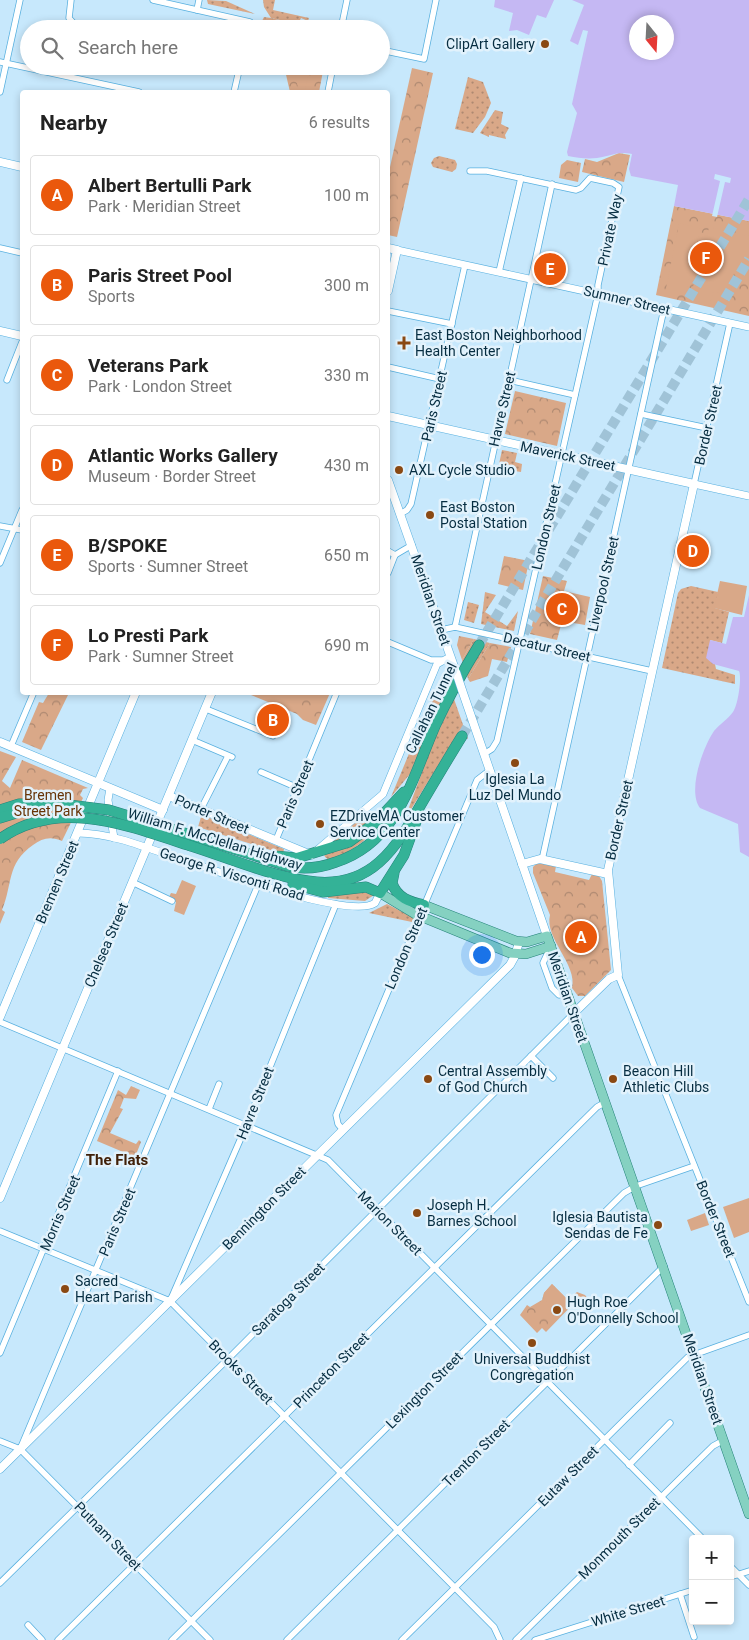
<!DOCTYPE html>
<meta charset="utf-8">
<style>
body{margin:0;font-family:Roboto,sans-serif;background:#f6f6f6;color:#222}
.controls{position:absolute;right:15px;bottom:15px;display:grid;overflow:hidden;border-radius:5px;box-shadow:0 2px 8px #0003}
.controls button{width:45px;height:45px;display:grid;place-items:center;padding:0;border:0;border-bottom:1px solid #e0e0e0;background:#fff;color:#222;font:25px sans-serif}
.compass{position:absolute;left:629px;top:15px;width:45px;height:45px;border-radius:50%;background:#fff;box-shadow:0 2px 8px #0003;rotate:162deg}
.you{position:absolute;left:481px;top:954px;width:18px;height:18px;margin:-12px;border:4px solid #fff;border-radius:50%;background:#1a73e8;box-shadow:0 0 0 8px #1a73e833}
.badge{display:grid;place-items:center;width:32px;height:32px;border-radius:50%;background:#ea580c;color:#fff;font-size:16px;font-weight:700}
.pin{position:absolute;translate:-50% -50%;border:2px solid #fff;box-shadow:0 1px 5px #0006}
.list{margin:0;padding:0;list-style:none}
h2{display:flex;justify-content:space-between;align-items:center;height:65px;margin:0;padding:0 20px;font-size:21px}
h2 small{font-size:16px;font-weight:400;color:#767676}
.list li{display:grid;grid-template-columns:32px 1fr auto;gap:15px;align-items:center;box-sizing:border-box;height:80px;margin:0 10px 10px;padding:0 10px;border:1px solid #e0e0e0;border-radius:5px}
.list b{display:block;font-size:19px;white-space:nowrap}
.list p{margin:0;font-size:16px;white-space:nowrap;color:#767676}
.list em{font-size:16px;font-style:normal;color:#767676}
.icon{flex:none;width:28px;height:28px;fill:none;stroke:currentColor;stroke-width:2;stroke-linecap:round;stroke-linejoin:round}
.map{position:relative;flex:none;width:749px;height:1640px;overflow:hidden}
.search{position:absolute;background:#fff;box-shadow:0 2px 8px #0003;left:20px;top:20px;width:370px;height:55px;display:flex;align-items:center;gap:12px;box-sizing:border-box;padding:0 18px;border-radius:28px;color:#767676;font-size:19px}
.panel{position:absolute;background:#fff;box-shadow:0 2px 8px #0003;left:20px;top:90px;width:370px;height:605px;border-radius:5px}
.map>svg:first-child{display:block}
.grass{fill:url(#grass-dots)}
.park{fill:url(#park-crowns)}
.garden{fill:#d9a888}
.water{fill:#c5b8f3;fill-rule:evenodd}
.pier{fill:#c7e8fc}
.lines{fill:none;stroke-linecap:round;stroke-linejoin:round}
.motorway-tunnel{stroke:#a0c3d7;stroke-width:10;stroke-dasharray:10 5;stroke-linecap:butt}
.minor-casing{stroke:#58b0df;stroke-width:7}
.tertiary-casing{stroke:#58b0df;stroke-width:8}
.secondary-casing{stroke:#58b0df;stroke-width:9}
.primary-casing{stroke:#248379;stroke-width:10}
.motorway-casing{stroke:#248379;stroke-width:11}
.minor{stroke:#fff;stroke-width:5.5}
.tertiary{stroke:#fff;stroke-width:7}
.secondary{stroke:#fff;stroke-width:8}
.primary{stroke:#85d1c1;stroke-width:9}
.motorway{stroke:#34b297;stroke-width:10}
.secondary-bridge-casing{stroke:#58b0df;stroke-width:9;stroke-linecap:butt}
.motorway-bridge-casing{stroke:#248379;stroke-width:11;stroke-linecap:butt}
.secondary-bridge{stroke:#fff;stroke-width:8}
.motorway-bridge{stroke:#34b297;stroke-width:10}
.poi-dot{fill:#8a4913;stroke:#e2f2fc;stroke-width:2}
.labels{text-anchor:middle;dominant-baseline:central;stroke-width:5;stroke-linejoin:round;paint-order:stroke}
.poi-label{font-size:14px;fill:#062d41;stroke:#e2f2fc;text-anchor:start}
.street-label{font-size:14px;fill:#062d41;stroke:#e2f2fc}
.park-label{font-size:14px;fill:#673407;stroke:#e2f2fc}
.neighbourhood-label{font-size:15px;font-weight:bold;fill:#402008;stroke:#e2f2fc}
</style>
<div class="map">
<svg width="749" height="1640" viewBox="0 0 749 1640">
<defs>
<pattern id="grass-dots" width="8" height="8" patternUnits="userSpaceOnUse" patternTransform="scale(1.25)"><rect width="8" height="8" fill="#d9a888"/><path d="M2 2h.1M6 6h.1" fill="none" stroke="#ae8971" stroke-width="1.8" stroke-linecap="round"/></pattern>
<pattern id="park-crowns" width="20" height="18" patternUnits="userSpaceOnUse" patternTransform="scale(1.25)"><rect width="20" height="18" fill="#d9a888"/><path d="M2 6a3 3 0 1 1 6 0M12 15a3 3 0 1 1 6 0" fill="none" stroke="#ae8971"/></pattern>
</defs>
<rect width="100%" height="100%" fill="#c7e8fc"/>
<g class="grass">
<polygon points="207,0 226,1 255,14 208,4"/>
<polygon points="263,0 275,0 273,10 309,18 308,21 301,18 298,24 271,18 264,7"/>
<polygon points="468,77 483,82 491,103 485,117 473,133 455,129"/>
<polygon points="495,110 503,112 501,124 509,128 505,135 506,139 489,135 489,137 480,133"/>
<polygon points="439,156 455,160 457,164 456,169 452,172 433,167 431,163 434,158"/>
<polygon points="502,450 517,453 515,462 522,464 521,472 501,469 501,464 499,464"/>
<polygon points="691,586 718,592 715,608 729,612 722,643 710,640 716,669 735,675 735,684 662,668 678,593 681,589"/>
<polygon points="485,592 496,595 485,612 507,626 518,611 514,631 481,624"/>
<polygon points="468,602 479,605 474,623 464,620"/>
<polygon points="474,639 490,643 468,679 467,675 484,647 475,642 463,663 462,660"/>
<polygon points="450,686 432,721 410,774 391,797 430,703"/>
<polygon points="454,699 468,739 458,733 410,811 408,810 434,740"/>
<polygon points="205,816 284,849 283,854 198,827 201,817"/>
<path d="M387 817C371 837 353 852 329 860L325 857 324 854C350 849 368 835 387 817Z"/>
<polygon points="373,820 347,839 329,843 355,823"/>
<polygon points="363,892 374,895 365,901 328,898 329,896"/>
<polygon points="387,904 414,918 412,922 369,913"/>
</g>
<g class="park">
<polygon points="264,17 271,18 316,29 266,29 261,23"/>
<polygon points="284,66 324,66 319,92 290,92"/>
<polygon points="412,68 433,73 397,237 388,235 388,176"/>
<polygon points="619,153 630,155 624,182 582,172 585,159 597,162"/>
<polygon points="567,160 581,163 578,182 559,178 561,165"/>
<polygon points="674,206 749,221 749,316 656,295"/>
<polygon points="515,391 566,403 557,446 505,434"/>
<polygon points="504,556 529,561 523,590 498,584"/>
<polygon points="543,576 567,581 564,591 590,597 585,625 562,621 557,640 530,634"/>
<polygon points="459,636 474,639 462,660 457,645"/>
<polygon points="490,643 511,647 507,662 492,659 488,676 470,682 468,679"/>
<polygon points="443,674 447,676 450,686 430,703"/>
<polygon points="252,692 330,693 316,725 303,720 297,714 251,695"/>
<polygon points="49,693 69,693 41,750 22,742 39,702 43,703"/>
<path d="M0 751 16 757 2 781 10 788 22 760 88 788 83 789 80 795 83 798 62 841C51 836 42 838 33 845 6 864 13 884 2 910L5 912 0 924Z"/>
<path d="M537 863 556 866 555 872 589 880 592 874 599 876 602 881 611 970 585 996H578L572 988C578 965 544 938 550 915L533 873V867Z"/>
<polygon points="131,1086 140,1090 136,1099 124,1098 120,1108 123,1109 110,1133 136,1144 139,1140 141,1142 135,1157 97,1141 118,1090 126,1095"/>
<polygon points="552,1284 568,1300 577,1292 585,1295 593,1305 589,1309 578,1299 546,1332 542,1328 537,1333 520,1315 527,1305 530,1307 542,1300 544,1293"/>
</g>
<g class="garden">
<polygon points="293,66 310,66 305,92 299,92"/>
<polygon points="679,223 700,228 686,293 666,289"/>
<polygon points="709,227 749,236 749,276 734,273 730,295 713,292 710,304 690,300 698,265 701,266"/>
<polygon points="720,581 747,586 742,615 714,608"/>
<polygon points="256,693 256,692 293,693 287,707 256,694"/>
<polygon points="182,880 196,886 184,915 174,911 176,902 168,899 171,893 176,894"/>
<polygon points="749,1198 749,1232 734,1238 723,1207"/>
<polygon points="705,1213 709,1225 691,1231 687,1220"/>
<polygon points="552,1284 569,1301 557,1312 543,1298 544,1293"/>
</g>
<g class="water">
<polygon points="495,0 554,0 546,18 537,15 529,35 517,30 509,31 513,13 494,7"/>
<path d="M572 0H749V221L674 206 678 185 631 176 629 169 632 154C616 151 612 156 597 158 587 159 578 158 568 156L567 152 577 113 572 104 588 31 583 30 578 45 570 41 584 5ZM636 22H666V52H636Z"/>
<path d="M749 595V857L740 852 738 824 700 808C687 791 703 747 714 731 720 724 728 719 733 712 738 706 742 677 739 671L713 664 706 658 710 640 726 644 733 617H744Z"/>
</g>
<polygon class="pier" points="715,174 731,178 730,183 725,182 717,217 712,216 720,181 714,179"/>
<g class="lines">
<g class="motorway-tunnel">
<polyline points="479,645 749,199"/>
<polyline points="462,736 749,259"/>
</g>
<defs>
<g id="minor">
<polyline points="71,0 69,18 79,29"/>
<polyline points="153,0 250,22 248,29"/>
<polyline points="197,10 199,0"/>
<polyline points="341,29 347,0"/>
<polyline points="381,50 424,59 436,0"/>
<polyline points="0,62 139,92"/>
<polyline points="0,92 20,0"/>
<polyline points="234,92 240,66"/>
<polyline points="328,92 333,66"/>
<polyline points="470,171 487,171 576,190 581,188 590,178 613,183 619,187 598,285 598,294 497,741 492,749 484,754"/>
<polyline points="0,248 22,253"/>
<polyline points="499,272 521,178"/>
<polyline points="388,311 452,324"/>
<polyline points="388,367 440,379"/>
<polyline points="7,380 22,342"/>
<polyline points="509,380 575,395"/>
<polyline points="641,414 707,428"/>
<polyline points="694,484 730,323"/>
<polyline points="400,514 407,510 411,504 465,265"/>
<polyline points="0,526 22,530"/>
<polyline points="388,551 395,555"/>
<polyline points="0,563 22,510"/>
<polyline points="388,573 395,555 412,545"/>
<polyline points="455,627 552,184"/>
<polyline points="441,630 455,627 652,671"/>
<polyline points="388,642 431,660 441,660"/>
<polyline points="206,709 273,736"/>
<polyline points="192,740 232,757"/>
<polyline points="11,746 34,692"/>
<polyline points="261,772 298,788"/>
<polyline points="201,809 228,756"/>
<polyline points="276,840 337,692"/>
<polyline points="542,860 664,309"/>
<polyline points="132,882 172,901"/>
<polyline points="551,946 543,963 552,988 559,995 567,993"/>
<polyline points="618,975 749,1302"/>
<polyline points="0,1022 328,1160 703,1539"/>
<polyline points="531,1056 553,1078"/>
<polyline points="209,1109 219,1084"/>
<polyline points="343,1130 338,1124 336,1115 477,780 490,770"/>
<polyline points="0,1231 170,1301 494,1627 500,1640"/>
<polyline points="171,1299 244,1131 336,904"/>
<polyline points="0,1353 118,1071"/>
<polyline points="0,1441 20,1449 210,1640"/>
<polyline points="21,1447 258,885"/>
<polyline points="629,1465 670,1423"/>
<polyline points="730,1566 749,1585"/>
<polyline points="730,1577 749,1571"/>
<polyline points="0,1583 233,1354 574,1013"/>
<polyline points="680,1594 694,1637"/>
<polyline points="28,1625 42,1640"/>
<polyline points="58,1640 597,1107 606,1102"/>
<polyline points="172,1640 624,1193 636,1186 694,1166"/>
<polyline points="287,1640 664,1266"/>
<polyline points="402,1640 688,1357 749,1335"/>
<polyline points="516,1640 713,1446 724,1440"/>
<polyline points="535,1640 693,1590"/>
</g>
<g id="tertiary">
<polyline points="397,250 749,327"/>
<polyline points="694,484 749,496"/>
<polyline points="110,788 108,800 114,838"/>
<path d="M78 833C93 833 108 836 123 840 163 851 347 923 375 903L380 893"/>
<polyline points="316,851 383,794 437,664 450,657"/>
</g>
<g id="secondary">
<polyline points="0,162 22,167"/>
<polyline points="388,248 397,250 388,291"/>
<polyline points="0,331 22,336"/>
<polyline points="388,416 694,484 608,870 618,975 609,979 574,1013"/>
<polyline points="388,480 456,672"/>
<polyline points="462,690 547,936"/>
<polyline points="0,742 163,810"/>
<polyline points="169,796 311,855"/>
<polyline points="522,864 540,859 608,874"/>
<polyline points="0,1017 136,692"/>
<polyline points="0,1198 212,692"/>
<polyline points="0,1469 510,965 515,956 519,942"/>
</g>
<g id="primary">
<polyline points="380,893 415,914 510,953 526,954 551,946"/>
<polyline points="424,905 516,941 527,942 547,936 749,1514"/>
</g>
<g id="motorway">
<polyline points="0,810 19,804 33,804"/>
<polyline points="0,818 39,806 61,804"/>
<path d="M194 836 287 866C304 870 320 868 336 862 398 842 412 779 435 726 448 698 463 671 479 645"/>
<path d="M191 846C229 858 268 875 308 881 371 891 396 848 423 801 436 779 449 757 462 736"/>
<polyline points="274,856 297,858 349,842 375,823 404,792"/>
<path d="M394 873 392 883C397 898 410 902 424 905"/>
<polyline points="293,884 323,892 366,887 380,893 404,855 417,819"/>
</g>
</defs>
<use href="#minor" class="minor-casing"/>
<use href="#tertiary" class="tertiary-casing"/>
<use href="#secondary" class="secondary-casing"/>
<use href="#primary" class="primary-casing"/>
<use href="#motorway" class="motorway-casing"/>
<use href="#minor" class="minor"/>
<use href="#tertiary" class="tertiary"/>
<use href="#secondary" class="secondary"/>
<use href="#primary" class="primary"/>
<use href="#motorway" class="motorway"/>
<defs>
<polyline id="secondary-bridge" points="456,672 462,690"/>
<g id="motorway-bridge">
<polyline points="61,804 109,810 194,836"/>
<path d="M0 839C59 797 129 826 191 846"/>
</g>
</defs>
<use href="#secondary-bridge" class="secondary-bridge-casing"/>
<use href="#motorway-bridge" class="motorway-bridge-casing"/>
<use href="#secondary-bridge" class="secondary-bridge"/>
<use href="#motorway-bridge" class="motorway-bridge"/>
</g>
<g class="poi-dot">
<circle cx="545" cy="44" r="5"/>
<path d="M401.5 335.5h5v5h5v5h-5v5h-5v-5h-5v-5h5z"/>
<circle cx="399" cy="470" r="5"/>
<circle cx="430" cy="515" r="5"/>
<circle cx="515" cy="763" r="5"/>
<circle cx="320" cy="824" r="5"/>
<circle cx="428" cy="1079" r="5"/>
<circle cx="613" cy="1079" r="5"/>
<circle cx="417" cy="1213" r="5"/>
<circle cx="658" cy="1225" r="5"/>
<circle cx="65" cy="1289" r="5"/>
<circle cx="557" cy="1310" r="5"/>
<circle cx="532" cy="1343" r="5"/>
</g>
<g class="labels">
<g class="poi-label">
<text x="535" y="44" text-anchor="end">ClipArt Gallery</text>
<text x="415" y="335">East Boston Neighborhood<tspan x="415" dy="16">Health Center</tspan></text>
<text x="409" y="470">AXL Cycle Studio</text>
<text x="440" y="507">East Boston<tspan x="440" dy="16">Postal Station</tspan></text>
<text x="515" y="779" text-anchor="middle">Iglesia La<tspan x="515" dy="16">Luz Del Mundo</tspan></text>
<text x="330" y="816">EZDriveMA Customer<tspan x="330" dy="16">Service Center</tspan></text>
<text x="438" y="1071">Central Assembly<tspan x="438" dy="16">of God Church</tspan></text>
<text x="623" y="1071">Beacon Hill<tspan x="623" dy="16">Athletic Clubs</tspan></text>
<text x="427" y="1205">Joseph H.<tspan x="427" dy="16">Barnes School</tspan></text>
<text x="648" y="1217" text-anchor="end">Iglesia Bautista<tspan x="648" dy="16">Sendas de Fe</tspan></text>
<text x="75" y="1281">Sacred<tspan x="75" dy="16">Heart Parish</tspan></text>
<text x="567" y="1302">Hugh Roe<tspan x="567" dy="16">O'Donnelly School</tspan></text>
<text x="532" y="1359" text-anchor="middle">Universal Buddhist<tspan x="532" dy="16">Congregation</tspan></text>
</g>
<g class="street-label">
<text transform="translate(610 230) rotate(-78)">Private Way</text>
<text transform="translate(627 300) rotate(13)">Sumner Street</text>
<text transform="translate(434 406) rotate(-77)">Paris Street</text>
<text transform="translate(502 409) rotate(-77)">Havre Street</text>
<text transform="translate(708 425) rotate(-77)">Border Street</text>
<text transform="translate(568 456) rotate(12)">Maverick Street</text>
<text transform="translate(546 527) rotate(-77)">London Street</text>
<text transform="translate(603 584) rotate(-77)">Liverpool Street</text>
<text transform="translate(431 600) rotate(71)">Meridian Street</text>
<text transform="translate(547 647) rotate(13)">Decatur Street</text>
<text transform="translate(431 708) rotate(-64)">Callahan Tunnel</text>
<text transform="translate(295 794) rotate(-67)">Paris Street</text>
<text transform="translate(212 814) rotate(23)">Porter Street</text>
<text transform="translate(619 820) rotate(-77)">Border Street</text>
<text transform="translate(215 839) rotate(17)">William F. McClellan Highway</text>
<text transform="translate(232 874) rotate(17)">George R. Visconti Road</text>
<text transform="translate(57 882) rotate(-67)">Bremen Street</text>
<text transform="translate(106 945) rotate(-67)">Chelsea Street</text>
<text transform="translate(406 948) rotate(-67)">London Street</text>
<text transform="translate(568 997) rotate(71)">Meridian Street</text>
<text transform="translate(255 1103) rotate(-68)">Havre Street</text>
<text transform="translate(264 1208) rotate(-45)">Bennington Street</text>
<text transform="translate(60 1213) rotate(-67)">Morris Street</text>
<text transform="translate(716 1219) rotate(68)">Border Street</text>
<text transform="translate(117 1222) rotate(-67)">Paris Street</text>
<text transform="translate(390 1223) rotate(45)">Marion Street</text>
<text transform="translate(288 1299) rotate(-45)">Saratoga Street</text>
<text transform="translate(331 1370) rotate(-45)">Princeton Street</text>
<text transform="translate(241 1372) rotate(45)">Brooks Street</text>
<text transform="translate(703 1379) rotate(71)">Meridian Street</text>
<text transform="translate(424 1390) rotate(-45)">Lexington Street</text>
<text transform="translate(476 1453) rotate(-45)">Trenton Street</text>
<text transform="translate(568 1476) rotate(-45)">Eutaw Street</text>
<text transform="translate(108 1536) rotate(46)">Putnam Street</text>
<text transform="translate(619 1538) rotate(-45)">Monmouth Street</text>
<text transform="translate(628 1611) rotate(-17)">White Street</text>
</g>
<g class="park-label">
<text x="48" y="795">Bremen<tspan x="48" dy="16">Street Park</tspan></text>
</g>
<g class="neighbourhood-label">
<text x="117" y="1160">The Flats</text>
</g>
</g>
</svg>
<div class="controls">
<button>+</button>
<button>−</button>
</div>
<svg class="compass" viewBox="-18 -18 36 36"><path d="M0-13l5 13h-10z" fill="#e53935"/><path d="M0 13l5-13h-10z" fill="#767676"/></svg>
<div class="you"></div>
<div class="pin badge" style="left:581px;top:937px">A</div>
<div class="pin badge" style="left:273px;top:720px">B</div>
<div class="pin badge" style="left:562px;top:609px">C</div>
<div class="pin badge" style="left:693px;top:551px">D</div>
<div class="pin badge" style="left:550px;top:269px">E</div>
<div class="pin badge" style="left:706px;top:258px">F</div>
<div class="search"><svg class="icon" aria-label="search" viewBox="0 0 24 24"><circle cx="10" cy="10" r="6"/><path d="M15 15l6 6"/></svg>Search here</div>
<section class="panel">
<h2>Nearby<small>6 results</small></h2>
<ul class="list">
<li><span class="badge">A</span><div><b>Albert Bertulli Park</b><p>Park · Meridian Street</p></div><em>100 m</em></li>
<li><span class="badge">B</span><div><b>Paris Street Pool</b><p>Sports</p></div><em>300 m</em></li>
<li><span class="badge">C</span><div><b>Veterans Park</b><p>Park · London Street</p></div><em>330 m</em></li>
<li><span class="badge">D</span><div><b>Atlantic Works Gallery</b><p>Museum · Border Street</p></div><em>430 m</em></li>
<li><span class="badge">E</span><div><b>B/SPOKE</b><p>Sports · Sumner Street</p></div><em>650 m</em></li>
<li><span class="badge">F</span><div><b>Lo Presti Park</b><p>Park · Sumner Street</p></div><em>690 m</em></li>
</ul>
</section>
</div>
